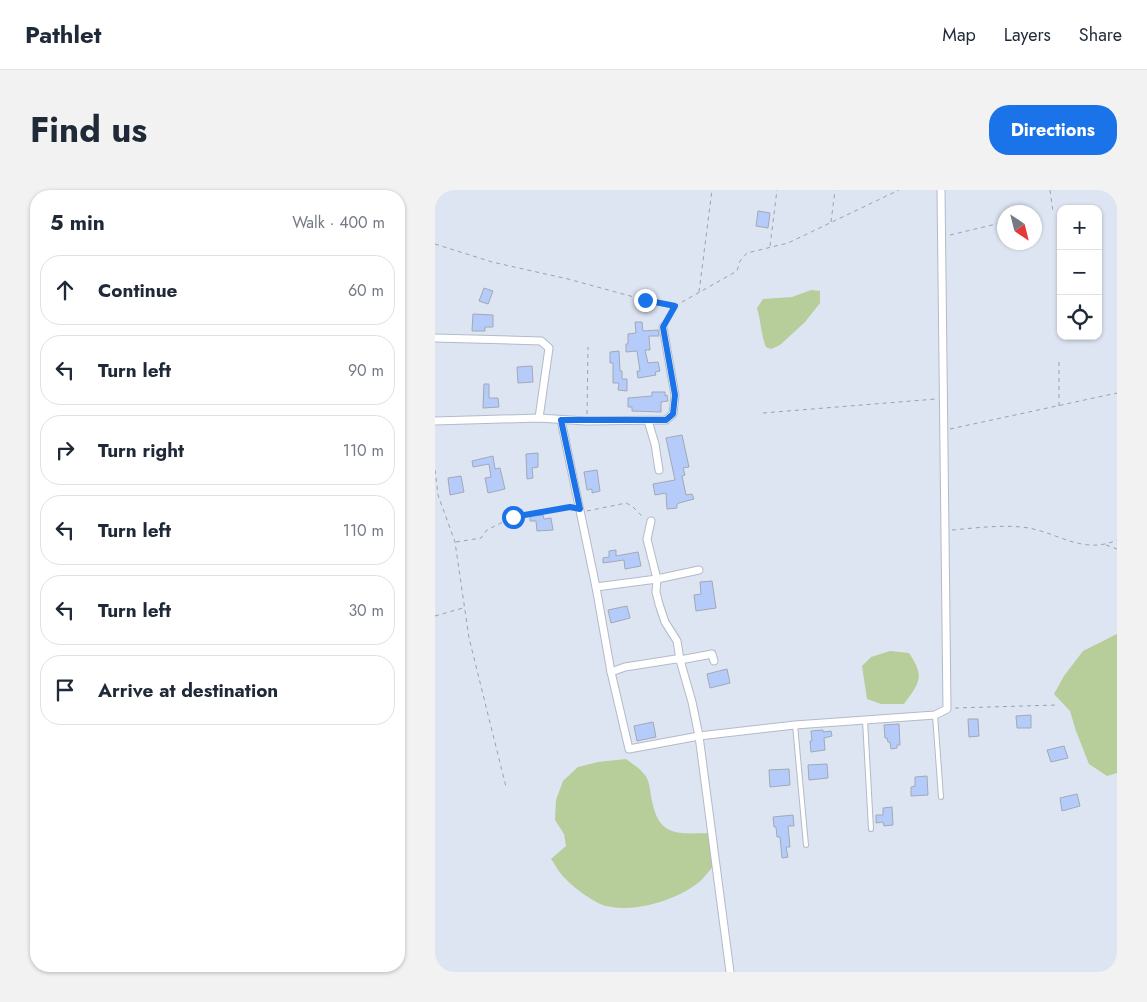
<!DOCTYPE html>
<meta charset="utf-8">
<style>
body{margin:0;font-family:Jost,sans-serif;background:#f2f2f3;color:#1f2937}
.controls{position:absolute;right:15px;top:15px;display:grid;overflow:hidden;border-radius:10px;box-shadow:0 1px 4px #0004}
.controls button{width:45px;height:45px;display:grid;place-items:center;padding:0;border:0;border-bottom:1px solid #e0e1e3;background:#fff;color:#1f2937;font:25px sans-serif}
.compass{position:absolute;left:562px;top:15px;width:45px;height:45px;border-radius:50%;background:#fff;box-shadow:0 1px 4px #0004;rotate:145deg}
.stop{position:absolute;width:15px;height:15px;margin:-11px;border:4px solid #1a73e8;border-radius:50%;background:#fff}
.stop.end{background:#1a73e8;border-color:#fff;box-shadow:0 1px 5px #0008}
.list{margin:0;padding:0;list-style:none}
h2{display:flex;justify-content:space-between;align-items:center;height:65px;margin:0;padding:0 20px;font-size:21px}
h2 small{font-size:16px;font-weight:400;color:#747a83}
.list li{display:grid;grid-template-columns:32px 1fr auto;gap:15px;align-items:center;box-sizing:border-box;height:70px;margin:0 10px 10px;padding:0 10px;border:1px solid #e0e1e3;border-radius:20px}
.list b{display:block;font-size:19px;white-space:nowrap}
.list em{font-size:16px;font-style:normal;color:#747a83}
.icon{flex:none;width:28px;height:28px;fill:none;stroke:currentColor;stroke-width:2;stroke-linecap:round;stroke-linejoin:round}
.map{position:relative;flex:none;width:682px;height:782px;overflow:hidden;border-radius:20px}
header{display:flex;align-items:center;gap:30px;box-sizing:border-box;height:70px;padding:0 25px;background:#fff;border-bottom:1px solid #e0e1e3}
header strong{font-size:24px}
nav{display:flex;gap:28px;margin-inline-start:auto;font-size:18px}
.intro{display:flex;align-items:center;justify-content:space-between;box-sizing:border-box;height:120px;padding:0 30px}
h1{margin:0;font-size:35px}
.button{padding:12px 22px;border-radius:20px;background:#1a73e8;color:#fff;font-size:18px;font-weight:700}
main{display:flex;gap:30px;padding:0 30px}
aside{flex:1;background:#fff;border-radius:20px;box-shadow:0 1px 4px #0004}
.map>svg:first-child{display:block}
.green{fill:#b7cd9a}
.building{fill:#b5ccfa;stroke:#a2a8b6}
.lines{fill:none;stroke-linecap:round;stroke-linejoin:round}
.service-casing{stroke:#b3bac8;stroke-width:6}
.minor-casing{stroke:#b3bac8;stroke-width:9}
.path{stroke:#9ca1ac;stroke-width:1;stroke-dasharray:4 4;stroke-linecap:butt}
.service{stroke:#fff;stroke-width:4}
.minor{stroke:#fff;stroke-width:7}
.route{stroke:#1a73e8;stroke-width:6}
</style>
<header>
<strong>Pathlet</strong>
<nav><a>Map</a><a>Layers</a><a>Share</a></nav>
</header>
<div class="intro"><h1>Find us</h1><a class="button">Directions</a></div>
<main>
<aside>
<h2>5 min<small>Walk · 400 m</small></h2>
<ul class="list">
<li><svg class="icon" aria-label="ahead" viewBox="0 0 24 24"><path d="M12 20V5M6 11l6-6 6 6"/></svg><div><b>Continue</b></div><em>60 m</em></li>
<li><svg class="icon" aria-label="left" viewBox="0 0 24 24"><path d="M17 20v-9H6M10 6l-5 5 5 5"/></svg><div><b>Turn left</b></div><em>90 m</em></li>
<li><svg class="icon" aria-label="right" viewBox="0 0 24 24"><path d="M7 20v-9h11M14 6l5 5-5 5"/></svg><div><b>Turn right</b></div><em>110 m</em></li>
<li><svg class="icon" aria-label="left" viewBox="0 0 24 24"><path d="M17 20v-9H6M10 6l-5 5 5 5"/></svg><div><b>Turn left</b></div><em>110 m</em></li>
<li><svg class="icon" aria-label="left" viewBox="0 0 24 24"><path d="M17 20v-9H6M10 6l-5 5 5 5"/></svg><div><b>Turn left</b></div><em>30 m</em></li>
<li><svg class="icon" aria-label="arrive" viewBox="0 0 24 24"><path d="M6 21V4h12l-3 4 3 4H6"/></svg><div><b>Arrive at destination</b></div></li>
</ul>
</aside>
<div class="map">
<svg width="682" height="782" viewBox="0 0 682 782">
<rect width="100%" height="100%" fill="#dde4f2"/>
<g class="green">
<path d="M376 100 385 101V113L370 132 345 155 336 159 331 157C326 145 326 131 322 118L328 109 357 107Z"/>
<polygon points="682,444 682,583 672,586 654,574 641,541 635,521 619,504 629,486 648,461"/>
<path d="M455 461 474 463C490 487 485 492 469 514H446L432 509 427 476 436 467Z"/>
<path d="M191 569C197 574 205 578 209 584 214 589 215 599 216 606 223 646 238 644 275 643L279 675C274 681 269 688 263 693 241 710 200 723 171 716 159 713 135 695 127 685 123 681 120 674 116 669L131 656 129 644 120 630 121 610 128 591 143 577 163 572Z"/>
</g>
<g class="building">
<polygon points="323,21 335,23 333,38 321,36"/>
<polygon points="49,98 58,101 53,114 44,111"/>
<polygon points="38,124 58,125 58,137 50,137 50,141 37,141"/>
<polygon points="200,132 207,132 208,141 223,140 224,146 214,146 215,160 210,160 213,173 223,172 225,181 220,182 221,185 203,188 202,181 205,181 202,161 191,162 191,154 193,154 193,144 201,143"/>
<polygon points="184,161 185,181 187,181 187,189 192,189 192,201 183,200 184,193 178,193 178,173 175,173 175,162"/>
<polygon points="97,176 98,192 83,193 82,177"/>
<polygon points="49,194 54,194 54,208 63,208 64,217 48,218"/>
<polygon points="217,202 230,202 230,206 232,205 233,211 226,212 226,222 197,221 197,217 193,217 193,208 217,206"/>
<polygon points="247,245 254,277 248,278 250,285 247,286 251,305 257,304 259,309 244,313 242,314 242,318 232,319 231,303 220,305 218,294 240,290 231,248"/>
<polygon points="103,263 103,277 97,278 98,288 92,289 91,264"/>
<polygon points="58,266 60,279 65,278 70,299 53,303 50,288 56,287 54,274 38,277 37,271"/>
<polygon points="162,280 165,301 157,303 157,299 152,300 149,282"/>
<polygon points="26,286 29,302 15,305 13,288"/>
<polygon points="108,325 109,329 116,328 118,340 102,341 101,331 95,331 95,326"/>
<polygon points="181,360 181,366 203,362 206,376 190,379 189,370 168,373 168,368 174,367 174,361"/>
<polygon points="277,391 281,418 261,421 259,405 266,404 265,392"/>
<polygon points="192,416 195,428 176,433 173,420"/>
<polygon points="292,479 295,493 275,498 272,484"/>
<polygon points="596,525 596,538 582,538 581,526"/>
<polygon points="533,529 543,529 544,546 534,547"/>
<polygon points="218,532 221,547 202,551 199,536"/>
<polygon points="464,534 465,555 462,555 462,558 456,559 455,552 453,552 452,548 450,548 449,535"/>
<polygon points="388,540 388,542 396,541 397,546 389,548 390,560 376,562 375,551 377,551 376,541"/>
<polygon points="629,556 633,568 616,572 612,560"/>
<polygon points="392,574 393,588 374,590 373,575"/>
<polygon points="354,579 355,595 335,597 334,580"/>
<polygon points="492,586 493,605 476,606 476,597 480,596 480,587"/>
<polygon points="642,604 645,616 627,621 625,608"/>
<polygon points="457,617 458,635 449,636 448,632 441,633 441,625 448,625 448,618"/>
<polygon points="358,625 359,636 353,636 355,657 351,657 353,667 347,668 345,647 342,647 341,637 339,637 338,627"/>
</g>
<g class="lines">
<defs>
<g id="service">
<polyline points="500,525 506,607"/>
<polyline points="430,530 436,639"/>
<polyline points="360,535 371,655"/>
</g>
<g id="minor">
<polyline points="0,148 106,151 114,158 104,228"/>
<polyline points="126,230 161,397 176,482"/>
<polyline points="0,231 104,228 151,231 231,230 238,224 240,205 228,137"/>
<polyline points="213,231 220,254 224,280"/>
<polyline points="216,331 212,349 222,389 221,402 224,414 230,432 242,451 245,470 257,512 264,546 295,782"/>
<polyline points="161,397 222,389 264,380"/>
<polyline points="279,471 277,464 245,470 241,469 190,477 176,482 194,559 264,546 360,535 500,525 512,519 506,0"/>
</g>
</defs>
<use href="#service" class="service-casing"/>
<use href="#minor" class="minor-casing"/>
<g class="path">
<polyline points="615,0 618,22"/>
<polyline points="396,32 400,0"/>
<polyline points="515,45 570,32"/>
<polyline points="0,54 57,72 133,89 210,110 239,116"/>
<polyline points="335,56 342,0"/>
<polyline points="264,102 277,0"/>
<polyline points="232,130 240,116 302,81 305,71 312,63 353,53 464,0"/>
<polyline points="624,172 624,216"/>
<polyline points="328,223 501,209"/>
<polyline points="152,224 153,157"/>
<polyline points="515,239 682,203"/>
<polyline points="0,280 3,305 20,352 34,448 71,597"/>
<polyline points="152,321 191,313 197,316 209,328"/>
<path d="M517 340C540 338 563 335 586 337 621 340 646 366 682 350"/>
<polyline points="21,352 46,348 52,340 78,327 136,317"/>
<polyline points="671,355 682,359"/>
<polyline points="0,426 28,418"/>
<polyline points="520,518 622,515"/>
</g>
<use href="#service" class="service"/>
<use href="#minor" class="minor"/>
</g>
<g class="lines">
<polyline class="route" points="78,327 135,317 145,319 126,230 231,230 238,224 240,205 228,137 240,116 210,110"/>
</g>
</svg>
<div class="controls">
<button>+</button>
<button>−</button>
<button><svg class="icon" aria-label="locate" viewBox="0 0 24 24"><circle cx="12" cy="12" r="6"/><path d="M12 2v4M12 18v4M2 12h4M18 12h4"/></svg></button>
</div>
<svg class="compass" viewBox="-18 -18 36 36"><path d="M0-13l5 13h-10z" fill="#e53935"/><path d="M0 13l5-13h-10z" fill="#747a83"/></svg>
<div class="stop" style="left:78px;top:327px"></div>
<div class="stop end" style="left:210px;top:110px"></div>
</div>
</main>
